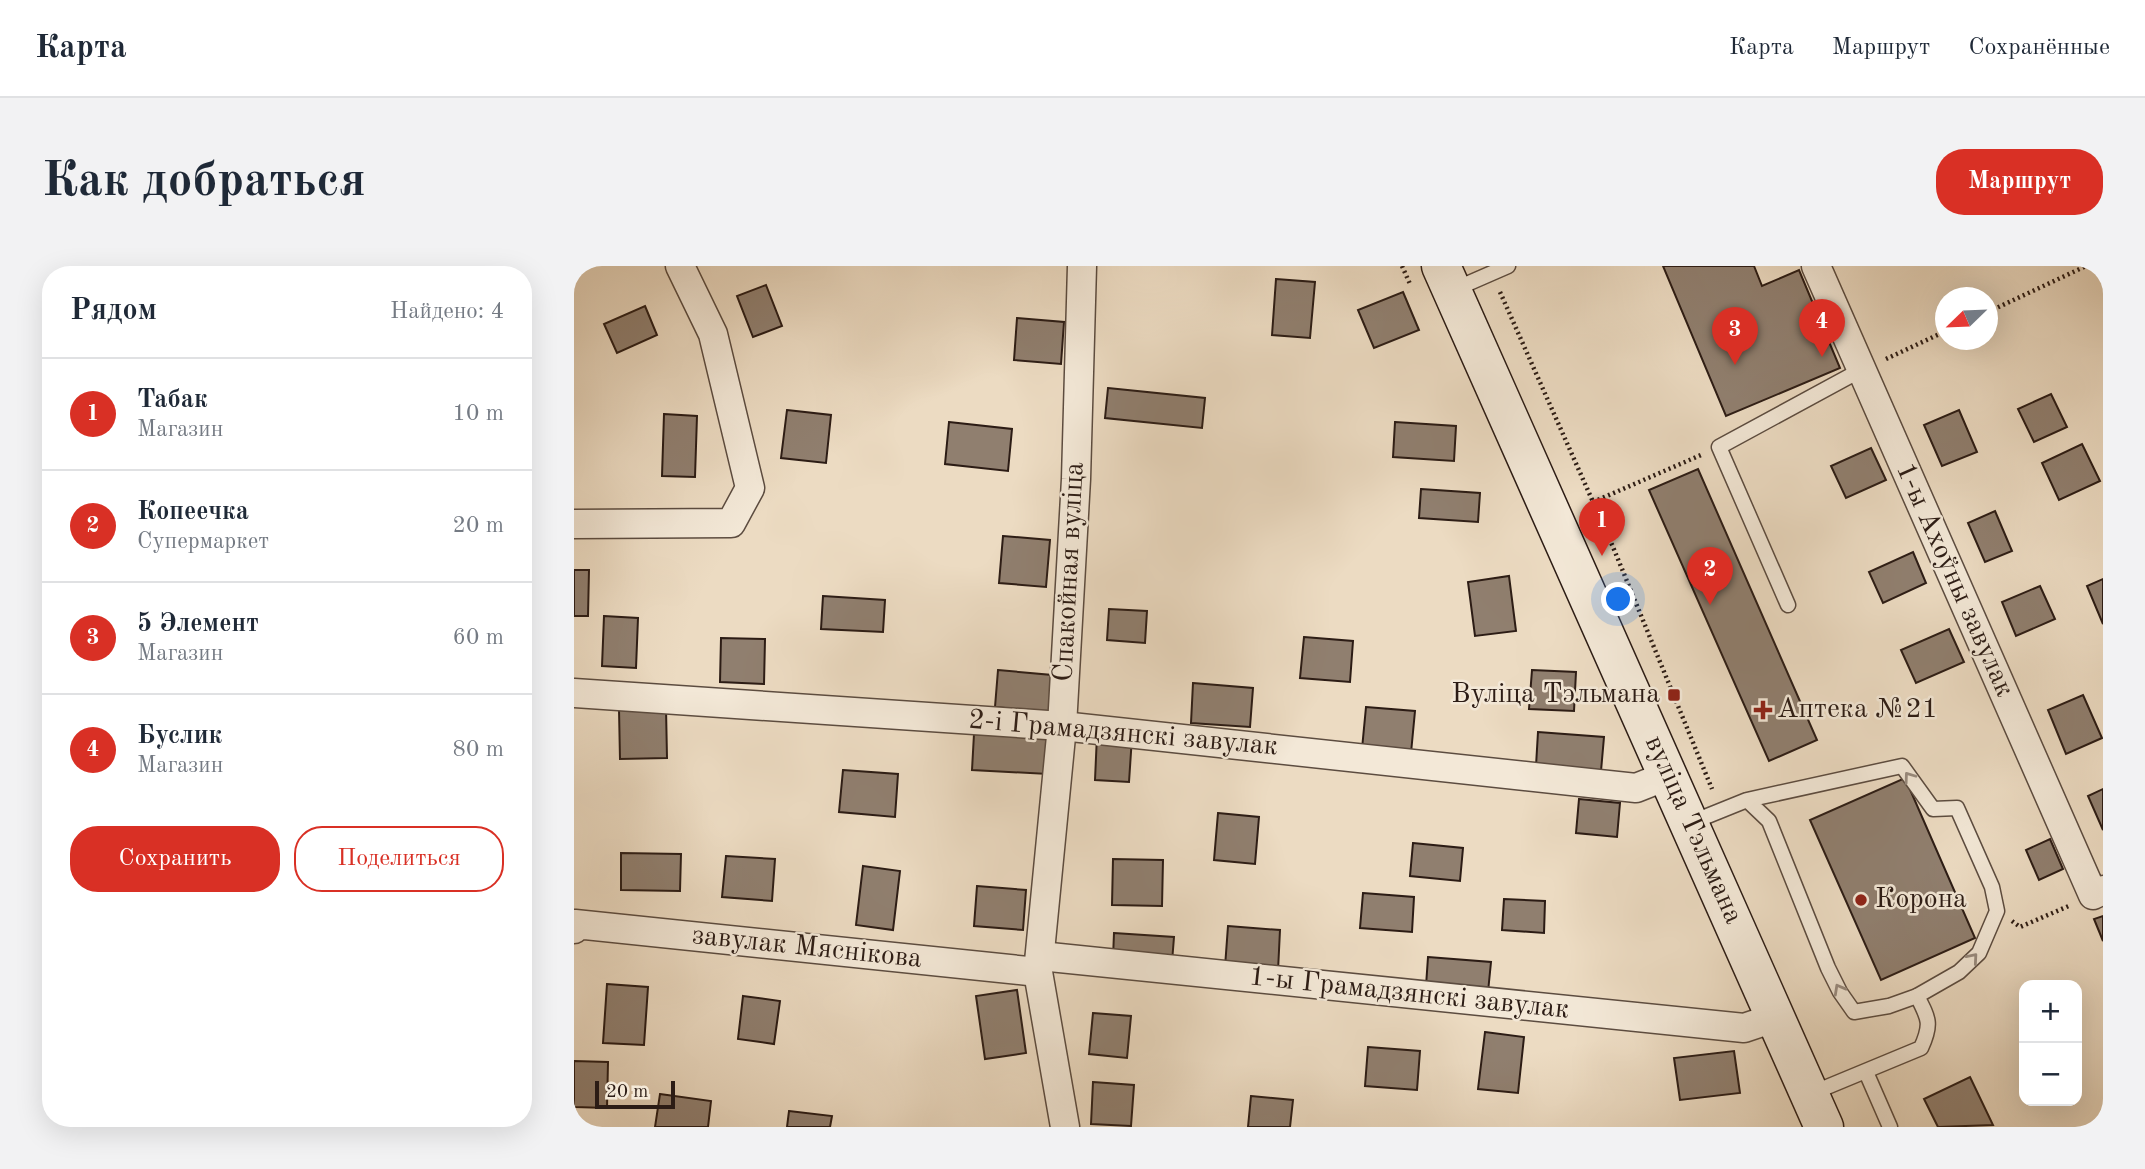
<!DOCTYPE html>
<html lang="ru">
<meta charset="utf-8">
<style>
body{margin:0;font-family:"Old Standard TT",serif;background:#f2f2f3;color:#1f2937}
.controls{position:absolute;right:21px;bottom:21px;display:grid;overflow:hidden;border-radius:14px;box-shadow:0 7px 28px #0002}
.controls button{width:63px;height:63px;display:grid;place-items:center;padding:0;border:0;border-bottom:2px solid #e0e1e3;background:#fff;color:#1f2937;font:35px sans-serif}
.compass{position:absolute;left:1361px;top:21px;width:63px;height:63px;border-radius:50%;background:#fff;box-shadow:0 7px 28px #0002;rotate:247deg}
.scale{position:absolute;left:21px;bottom:18px;width:80px;box-sizing:border-box;padding-left:7px;border:4px solid #2c1c15;border-top:0;font-size:19px;line-height:24px;white-space:nowrap;color:#2c1c15;-webkit-text-stroke:5px #f3e8d7;paint-order:stroke}
.you{position:absolute;left:1045px;top:334px;width:24px;height:24px;margin:-18px;border:5px solid #fff;border-radius:50%;background:#1a73e8;box-shadow:0 0 0 10px #1a73e833}
.badge{display:grid;place-items:center;width:46px;height:46px;border-radius:50%;background:#d93025;color:#fff;font-size:23px;font-weight:700}
.pin{position:absolute;translate:-50% -58px;filter:drop-shadow(0 2px 4px #0008)}
.pin::after{content:'';position:absolute;top:37px;width:24px;height:21px;background:inherit;clip-path:polygon(0 0,100% 0,50% 100%)}
.list{margin:0;padding:0;list-style:none}
h2{display:flex;justify-content:space-between;align-items:center;height:91px;margin:0;padding:0 28px;font-size:30px}
h2 small{font-size:23px;font-weight:400;color:#747a83}
.list li{display:grid;grid-template-columns:46px 1fr auto;gap:21px;align-items:center;box-sizing:border-box;height:112px;padding:0 28px;border-top:2px solid #e0e1e3}
.list b{display:block;font-size:26px;white-space:nowrap}
.list p{margin:0;font-size:23px;white-space:nowrap;color:#747a83}
.list em{font-size:23px;font-style:normal;color:#747a83}
.actions{display:flex;gap:14px;padding:21px 28px}
.actions a{flex:1;padding:16px 0;border:2px solid #d93025;border-radius:28px;text-align:center;font-size:24px;color:#d93025}
.actions .main{background:#d93025;color:#fff}
.map{position:relative;flex:none;width:1529px;height:861px;overflow:hidden;border-radius:28px}
header{display:flex;align-items:center;gap:42px;box-sizing:border-box;height:98px;padding:0 35px;background:#fff;border-bottom:2px solid #e0e1e3}
header strong{font-size:33px}
nav{display:flex;gap:38px;margin-inline-start:auto;font-size:24px}
.intro{display:flex;align-items:center;justify-content:space-between;box-sizing:border-box;height:168px;padding:0 42px}
h1{margin:0;font-size:49px}
.button{padding:18px 32px;border-radius:28px;background:#d93025;color:#fff;font-size:24px;font-weight:700}
main{display:flex;gap:42px;padding:0 42px}
aside{flex:1;background:#fff;border-radius:28px;box-shadow:0 7px 28px #0002}
.map>svg:first-child{display:block}
.building{fill:#907f6f;stroke:#2c1c15;stroke-width:2}
.lines{fill:none;stroke-linecap:round;stroke-linejoin:round}
.service-casing{stroke:#5c4c40;stroke-width:17}
.minor-casing{stroke:#5c4c40;stroke-width:31}
.secondary-casing{stroke:#2c1c15;stroke-width:41}
.path{stroke:#2c1c15;stroke-width:4.5;stroke-dasharray:2 3.5;stroke-linecap:butt}
.service{stroke:#f3e8d7;stroke-width:14}
.minor{stroke:#f3e8d7;stroke-width:28}
.secondary{stroke:#f3e8d7;stroke-width:38}
.oneway{stroke:#998c80}
.poi-dot{fill:#8f2418;stroke:#f3e8d7;stroke-width:2.5}
.labels{text-anchor:middle;dominant-baseline:central;stroke-width:5;stroke-linejoin:round;paint-order:stroke}
.street-label{font-size:28px;fill:#2c1c15;stroke:#f3e8d7}
.poi-label{font-size:28px;fill:#2c1c15;stroke:#f3e8d7;text-anchor:start}
</style>
<header>
<strong>Карта</strong>
<nav><a>Карта</a><a>Маршрут</a><a>Сохранённые</a></nav>
</header>
<div class="intro"><h1>Как добраться</h1><a class="button">Маршрут</a></div>
<main>
<aside>
<h2>Рядом<small>Найдено: 4</small></h2>
<ul class="list">
<li><span class="badge">1</span><div><b>Табак</b><p>Магазин</p></div><em>10 m</em></li>
<li><span class="badge">2</span><div><b>Копеечка</b><p>Супермаркет</p></div><em>20 m</em></li>
<li><span class="badge">3</span><div><b>5 Элемент</b><p>Магазин</p></div><em>60 m</em></li>
<li><span class="badge">4</span><div><b>Буслик</b><p>Магазин</p></div><em>80 m</em></li>
</ul>
<div class="actions"><a class="main">Сохранить</a><a>Поделиться</a></div>
</aside>
<div class="map">
<svg width="1529" height="861" viewBox="0 0 1529 861">
<rect width="100%" height="100%" fill="#ecdbc2"/>
<filter id="stains"><feTurbulence type="fractalNoise" baseFrequency=".00286" numOctaves="4"/><feColorMatrix values="0 0 0 0 .2 0 0 0 0 .09 0 0 0 0 .02 0 0 0 .5 -.17"/></filter>
<radialGradient id="worn" r=".72"><stop offset=".6" stop-color="#630" stop-opacity="0"/><stop offset="1" stop-color="#630" stop-opacity=".3"/></radialGradient>
<g class="building">
<polygon points="1089,0 1180,0 1188,20 1225,4 1266,102 1152,150"/>
<polygon points="702,13 741,16 736,72 698,69"/>
<polygon points="192,19 208,60 179,71 163,30"/>
<polygon points="829,26 845,64 800,82 784,44"/>
<polygon points="71,40 83,69 43,87 30,58"/>
<polygon points="443,52 490,56 487,98 440,94"/>
<polygon points="534,122 631,132 628,162 531,152"/>
<polygon points="1477,128 1493,161 1460,176 1444,143"/>
<polygon points="213,144 257,149 252,197 207,192"/>
<polygon points="1385,144 1403,186 1368,200 1350,159"/>
<polygon points="90,148 123,150 121,211 88,210"/>
<polygon points="375,156 438,163 434,205 371,198"/>
<polygon points="821,156 882,160 880,195 819,191"/>
<polygon points="1508,178 1526,215 1485,234 1468,197"/>
<polygon points="1297,182 1312,214 1272,232 1257,200"/>
<polygon points="1124,203 1243,474 1195,495 1075,224"/>
<polygon points="847,223 906,227 904,256 845,252"/>
<polygon points="1421,245 1438,285 1411,296 1394,257"/>
<polygon points="429,270 476,274 472,321 425,317"/>
<polygon points="1339,286 1352,317 1309,337 1295,306"/>
<polygon points="0,304 15,304 14,350 0,350"/>
<polygon points="935,310 942,365 901,370 894,316"/>
<polygon points="1529,313 1529,358 1513,320"/>
<polygon points="1466,320 1481,353 1442,370 1428,336"/>
<polygon points="249,330 311,334 309,366 247,363"/>
<polygon points="535,343 573,345 571,377 533,374"/>
<polygon points="30,350 64,352 62,402 28,400"/>
<polygon points="1375,363 1390,396 1342,417 1327,384"/>
<polygon points="730,371 779,375 776,416 726,412"/>
<polygon points="147,372 191,373 190,418 146,416"/>
<polygon points="424,404 478,409 475,446 421,441"/>
<polygon points="958,404 1002,406 1000,445 955,443"/>
<polygon points="619,417 679,422 676,461 617,457"/>
<polygon points="1509,429 1528,472 1492,488 1474,444"/>
<polygon points="792,441 841,445 837,487 788,483"/>
<polygon points="92,442 93,492 46,493 45,443"/>
<polygon points="964,466 1030,471 1027,505 962,500"/>
<polygon points="400,468 476,472 474,508 398,504"/>
<polygon points="523,469 558,471 555,516 521,514"/>
<polygon points="269,504 324,508 321,551 265,546"/>
<polygon points="1331,512 1401,672 1307,714 1236,554"/>
<polygon points="1529,523 1529,564 1514,530"/>
<polygon points="1005,533 1046,537 1043,571 1002,567"/>
<polygon points="644,547 685,551 681,598 640,594"/>
<polygon points="1476,573 1489,603 1465,614 1452,584"/>
<polygon points="839,577 889,582 886,615 836,610"/>
<polygon points="47,587 107,588 106,625 47,624"/>
<polygon points="152,590 201,593 198,635 148,631"/>
<polygon points="539,593 589,594 588,640 538,639"/>
<polygon points="289,600 326,605 319,664 282,659"/>
<polygon points="403,620 452,624 449,664 400,660"/>
<polygon points="789,627 840,631 838,666 786,662"/>
<polygon points="930,633 971,635 970,667 928,664"/>
<polygon points="1529,650 1529,675 1520,653"/>
<polygon points="654,660 706,664 704,705 651,701"/>
<polygon points="540,667 600,671 598,696 539,692"/>
<polygon points="854,691 917,696 914,726 852,720"/>
<polygon points="33,718 74,721 70,779 29,777"/>
<polygon points="443,724 452,787 411,793 402,730"/>
<polygon points="169,730 206,735 200,778 164,773"/>
<polygon points="519,747 557,750 553,792 515,788"/>
<polygon points="911,766 950,771 944,827 904,823"/>
<polygon points="794,781 846,785 843,824 791,820"/>
<polygon points="1160,785 1166,827 1106,834 1100,792"/>
<polygon points="0,795 34,796 33,842 0,841"/>
<polygon points="1396,811 1419,859 1364,861 1350,833"/>
<polygon points="519,816 560,819 557,860 517,858"/>
<polygon points="86,828 137,835 134,861 81,861"/>
<polygon points="677,830 719,834 716,861 674,861"/>
<polygon points="215,845 258,850 256,861 213,861"/>
</g>
<g class="lines">
<defs>
<g id="service">
<polyline points="879,24 934,0"/>
<polyline points="1214,339 1145,181 1287,104"/>
<polyline points="1116,557 1173,534 1195,555 1254,702 1266,726 1280,746 1315,740 1343,730 1385,706 1405,687 1423,645 1418,621 1383,542 1359,543 1328,500 1173,534"/>
<polyline points="1292,806 1316,861"/>
<path d="M1236 828 1347 782C1358 758 1355 753 1343 730"/>
</g>
<g id="minor">
<polyline points="1242,0 1519,629 1529,624"/>
<polyline points="0,258 157,257 176,222 139,68 106,0"/>
<polyline points="0,427 488,460 1062,522 1095,509"/>
<polyline points="0,663 1,658 464,706"/>
<polyline points="466,690 1170,762 1203,751"/>
<polyline points="491,861 464,706 488,460 502,213 508,0"/>
</g>
<polyline id="secondary" points="867,0 1250,861"/>
</defs>
<use href="#service" class="service-casing"/>
<use href="#minor" class="minor-casing"/>
<use href="#secondary" class="secondary-casing"/>
<g class="path">
<polyline points="828,0 836,18"/>
<polyline points="926,26 1039,281 1138,523"/>
<polyline points="1414,46 1512,0"/>
<polyline points="1312,93 1372,65"/>
<polyline points="1019,236 1127,189"/>
<polyline points="1438,655 1446,661 1497,639"/>
</g>
<use href="#service" class="service"/>
<use href="#minor" class="minor"/>
<use href="#secondary" class="secondary"/>
</g>
<defs><path id="oneway-chevron" d="M-2-3.5L2.5 0L-2 3.5" fill="none" stroke-width="1.6" stroke-linecap="round" stroke-linejoin="round" transform="scale(1.75)"/></defs>
<g class="oneway">
<use href="#oneway-chevron" transform="translate(1335 511) rotate(-126)"/>
<use href="#oneway-chevron" transform="translate(1399 692) rotate(-49)"/>
<use href="#oneway-chevron" transform="translate(1265 723) rotate(-119)"/>
</g>
<g class="poi-dot">
<rect x="1093" y="422" width="14" height="14" rx="3.5"/>
<path d="M1185.5 433.5h7v7h7v7h-7v7h-7v-7h-7v-7h7z"/>
<circle cx="1287" cy="634" r="7"/>
</g>
<g class="labels">
<g class="street-label">
<text transform="translate(496 306) rotate(-87)">Спакойная вуліца</text>
<text transform="translate(1380 314) rotate(66)">1-ы Ахоўны завулак</text>
<text transform="translate(549 468) rotate(5)">2-і Грамадзянскі завулак</text>
<text transform="translate(1119 564) rotate(66)">вуліца Тэльмана</text>
<text transform="translate(233 682) rotate(6)">завулак Мяснікова</text>
<text transform="translate(835 728) rotate(6)">1-ы Грамадзянскі завулак</text>
</g>
<g class="poi-label">
<text x="1086" y="429" text-anchor="end">Вуліца Тэльмана</text>
<text x="1203" y="444">Аптека №21</text>
<text x="1301" y="634">Корона</text>
</g>
</g>
<rect width="100%" height="100%" filter="url(#stains)"/>
<rect width="100%" height="100%" fill="url(#worn)"/>
</svg>
<div class="controls">
<button>+</button>
<button>−</button>
</div>
<svg class="compass" viewBox="-18 -18 36 36"><path d="M0-13l5 13h-10z" fill="#e53935"/><path d="M0 13l5-13h-10z" fill="#747a83"/></svg>
<div class="scale">20 m</div>
<div class="you"></div>
<div class="pin badge" style="left:1028px;top:290px">1</div>
<div class="pin badge" style="left:1136px;top:339px">2</div>
<div class="pin badge" style="left:1161px;top:99px">3</div>
<div class="pin badge" style="left:1248px;top:91px">4</div>
</div>
</main>
